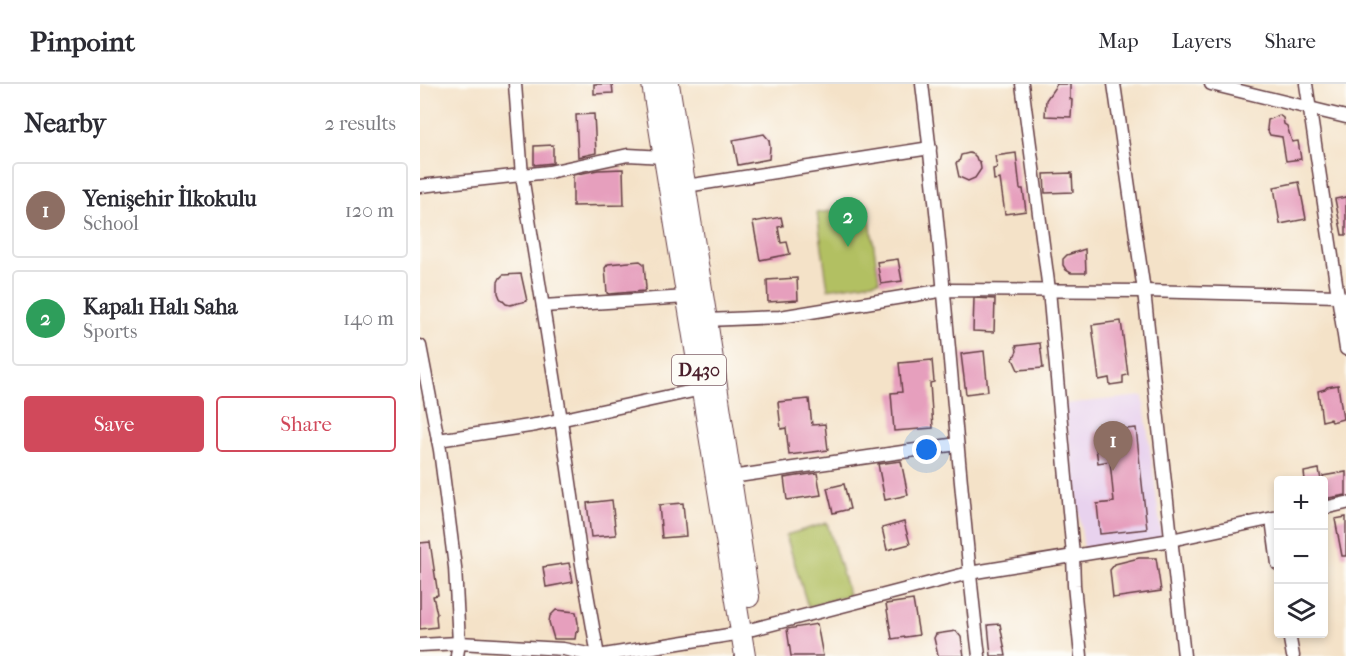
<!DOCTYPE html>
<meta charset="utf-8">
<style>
body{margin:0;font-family:"IM FELL French Canon",serif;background:#f7f7f7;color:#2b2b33}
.controls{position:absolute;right:18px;bottom:18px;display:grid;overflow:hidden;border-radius:6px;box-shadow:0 3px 9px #0003}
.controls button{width:54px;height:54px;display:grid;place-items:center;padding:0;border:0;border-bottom:2px solid #e1e1e2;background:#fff;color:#2b2b33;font:30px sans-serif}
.you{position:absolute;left:507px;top:366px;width:21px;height:21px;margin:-15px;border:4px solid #fff;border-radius:50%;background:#1a73e8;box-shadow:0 0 0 9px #1a73e833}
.badge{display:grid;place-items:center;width:39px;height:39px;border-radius:50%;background:#d1495b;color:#fff;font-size:20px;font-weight:700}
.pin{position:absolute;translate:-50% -50px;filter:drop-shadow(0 2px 3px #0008)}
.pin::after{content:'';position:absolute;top:32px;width:21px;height:18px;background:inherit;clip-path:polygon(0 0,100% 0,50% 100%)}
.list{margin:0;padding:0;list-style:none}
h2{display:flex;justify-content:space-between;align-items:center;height:78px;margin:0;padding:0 24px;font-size:26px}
h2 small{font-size:20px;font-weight:400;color:#7c7c81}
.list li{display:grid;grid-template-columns:39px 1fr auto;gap:18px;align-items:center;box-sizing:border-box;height:96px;margin:0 12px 12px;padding:0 12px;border:2px solid #e1e1e2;border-radius:6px}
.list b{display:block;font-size:22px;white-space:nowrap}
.list p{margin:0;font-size:20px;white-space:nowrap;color:#7c7c81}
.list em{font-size:20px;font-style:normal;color:#7c7c81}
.actions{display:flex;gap:12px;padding:18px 24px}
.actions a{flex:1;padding:14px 0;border:2px solid #d1495b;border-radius:6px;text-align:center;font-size:21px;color:#d1495b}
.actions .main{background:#d1495b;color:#fff}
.icon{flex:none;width:33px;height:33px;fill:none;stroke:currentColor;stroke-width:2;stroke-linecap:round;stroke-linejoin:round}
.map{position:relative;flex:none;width:926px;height:572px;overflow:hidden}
header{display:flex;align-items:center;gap:36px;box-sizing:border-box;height:84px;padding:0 30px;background:#fff;border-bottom:2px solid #e1e1e2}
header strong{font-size:28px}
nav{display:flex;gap:33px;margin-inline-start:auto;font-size:21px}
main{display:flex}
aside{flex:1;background:#fff}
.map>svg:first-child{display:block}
.built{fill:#e8d2ee}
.green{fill:#b2c062;stroke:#7e7046;stroke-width:1.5}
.building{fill:#e69fbd}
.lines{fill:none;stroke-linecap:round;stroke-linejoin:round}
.minor-casing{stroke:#643c43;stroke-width:15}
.trunk-casing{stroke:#643c43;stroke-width:22}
.minor{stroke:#fff;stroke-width:12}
.trunk{stroke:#fff;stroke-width:20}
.labels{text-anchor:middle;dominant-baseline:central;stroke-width:5;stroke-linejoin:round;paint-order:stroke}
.shield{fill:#fdfcf7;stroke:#806168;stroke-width:1.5}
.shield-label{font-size:18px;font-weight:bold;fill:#4a1f2b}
</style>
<header>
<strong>Pinpoint</strong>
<nav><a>Map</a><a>Layers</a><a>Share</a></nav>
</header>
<main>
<aside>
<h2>Nearby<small>2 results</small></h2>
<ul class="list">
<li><span class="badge" style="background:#8d6e63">1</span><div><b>Yenişehir İlkokulu</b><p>School</p></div><em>120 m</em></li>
<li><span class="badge" style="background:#2e9e5b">2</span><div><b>Kapalı Halı Saha</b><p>Sports</p></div><em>140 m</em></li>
</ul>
<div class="actions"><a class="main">Save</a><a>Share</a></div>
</aside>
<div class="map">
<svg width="926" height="572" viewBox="0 0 926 572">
<rect width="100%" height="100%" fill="#fdfcf7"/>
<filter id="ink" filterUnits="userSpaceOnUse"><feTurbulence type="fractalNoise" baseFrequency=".0167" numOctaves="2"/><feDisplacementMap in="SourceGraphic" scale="12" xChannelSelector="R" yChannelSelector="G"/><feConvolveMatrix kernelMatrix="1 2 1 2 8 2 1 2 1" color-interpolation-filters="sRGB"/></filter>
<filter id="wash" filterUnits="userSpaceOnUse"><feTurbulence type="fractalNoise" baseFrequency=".008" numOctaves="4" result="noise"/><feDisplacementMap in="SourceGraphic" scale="24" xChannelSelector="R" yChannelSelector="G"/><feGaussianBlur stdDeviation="1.35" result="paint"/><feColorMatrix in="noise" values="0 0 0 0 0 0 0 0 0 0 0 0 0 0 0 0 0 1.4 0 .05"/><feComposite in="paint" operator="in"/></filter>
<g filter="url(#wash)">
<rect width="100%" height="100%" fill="#f4e2c8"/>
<polygon class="built" points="723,312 742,455 664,465 644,320"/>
<g class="green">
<polygon points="448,122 459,197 408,205 397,129"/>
<polygon points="407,439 429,511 388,523 366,451"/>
</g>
<g id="blocks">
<g class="building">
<polygon points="174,0 192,0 193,9 174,10"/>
<polygon points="637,0 650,0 650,15 652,16 651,33 625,32 626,16"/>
<polygon points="174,30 176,69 158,73 156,31"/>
<polygon points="859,31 863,34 864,40 867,42 872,58 878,57 881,75 866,77 862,53 850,51 847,45 848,36"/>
<polygon points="344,50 349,56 350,63 349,75 318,81 313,56"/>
<polygon points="133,61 133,79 114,81 114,62"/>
<polygon points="549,69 553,70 556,73 557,76 560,78 561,85 555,94 548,97 539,93 536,79 539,78 541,71"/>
<polygon points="596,69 600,105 603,105 606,127 585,130 580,95 574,96 573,85 577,84 575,72"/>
<polygon points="203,85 204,121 153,122 153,91 178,86"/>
<polygon points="652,89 653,108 625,109 624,90"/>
<polygon points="879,98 886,135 860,140 854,103"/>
<polygon points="926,113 926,151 922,151 915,115"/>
<polygon points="361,133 363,142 358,143 361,159 367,158 370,170 340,176 333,138"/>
<polygon points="665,165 666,189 651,189 646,186 643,181 643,175 647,171"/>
<polygon points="478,175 482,197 461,200 457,178"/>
<polygon points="220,177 224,180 226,204 224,207 189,210 187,209 185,184 188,180"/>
<polygon points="101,190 107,217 90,221 86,220 80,214 78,209 78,198 80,194 83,191"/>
<polygon points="377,194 378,216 348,218 347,196"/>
<polygon points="554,214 575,215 574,248 553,247"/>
<polygon points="701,237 708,291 703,292 703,299 690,301 689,294 679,296 672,241"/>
<polygon points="620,259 623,284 598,286 593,275 597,267 596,262"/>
<polygon points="564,267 568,307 546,310 541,270"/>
<polygon points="512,276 514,298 510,299 513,344 474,347 471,309 482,308 479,279"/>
<polygon points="918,301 923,335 912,338 910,335 902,337 898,307 905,305 907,303"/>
<polygon points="389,315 392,341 405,340 408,366 369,371 366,344 361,345 358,318"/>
<polygon points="716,344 727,445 680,450 677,420 694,418 690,377 678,379 674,348"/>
<polygon points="481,377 488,411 465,416 458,380"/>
<polygon points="899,385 901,396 885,396 884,388"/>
<polygon points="926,388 926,411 903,415 903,392"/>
<polygon points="397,389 401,411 367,416 364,394"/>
<polygon points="424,400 430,425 413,429 407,404"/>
<polygon points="192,416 196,451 171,453 167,419"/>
<polygon points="263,419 266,452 242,454 239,421"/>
<polygon points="926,433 926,472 922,472 915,435"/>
<polygon points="484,438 490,460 467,466 462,444"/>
<polygon points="10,458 18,511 13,512 17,530 16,532 17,543 0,545 0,459"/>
<polygon points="719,474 736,474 741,507 693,514 690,486 695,480"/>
<polygon points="149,479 153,498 126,503 123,483"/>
<polygon points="493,516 499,551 472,555 466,520"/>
<polygon points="136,526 156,528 158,539 158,547 156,548 155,555 134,555 129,538 130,532"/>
<polygon points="397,540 403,572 371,572 367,545"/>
<polygon points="580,540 586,572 571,572 568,541"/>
<polygon points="536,547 541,553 544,572 518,572 514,554 516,550"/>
</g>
</g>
</g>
<g filter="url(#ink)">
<use href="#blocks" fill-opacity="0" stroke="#643c43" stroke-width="1.5"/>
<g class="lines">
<defs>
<g id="minor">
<polyline points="95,0 102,92 141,336 161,475 178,572"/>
<path d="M502 0C526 190 536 382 559 572"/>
<polyline points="602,0 629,206 653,471 654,501 661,572"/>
<polyline points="694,0 724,207 764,572"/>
<polyline points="791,0 926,33"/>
<polyline points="886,0 926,265"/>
<polyline points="0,102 129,88 208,71 244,73"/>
<polyline points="266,102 510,64"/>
<polyline points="123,222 267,213"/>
<polyline points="287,236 360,233 525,206 724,207 917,212 926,214"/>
<polyline points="0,262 20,366 35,483 39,559 37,572"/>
<polyline points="18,356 116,341 282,305"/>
<polyline points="311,393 537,360"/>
<polyline points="904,424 926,419"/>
<polyline points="852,435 858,480"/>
<polyline points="333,545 549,489 751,456 858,433"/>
<polyline points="869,550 873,572"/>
<polyline points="0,561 39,559 143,565 178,572 321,549"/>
</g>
<g id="trunk">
<polyline points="232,0 325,572"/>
<polyline points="249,0 287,236 329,513"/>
</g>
</defs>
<use href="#minor" class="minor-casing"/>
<use href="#trunk" class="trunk-casing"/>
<use href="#minor" class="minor"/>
<use href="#trunk" class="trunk"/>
</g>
</g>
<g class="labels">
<rect class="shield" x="252" y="271" width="54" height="30" rx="4.5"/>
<g class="shield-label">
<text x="279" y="286">D430</text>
</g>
</g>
</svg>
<div class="controls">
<button>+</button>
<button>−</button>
<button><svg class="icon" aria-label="layers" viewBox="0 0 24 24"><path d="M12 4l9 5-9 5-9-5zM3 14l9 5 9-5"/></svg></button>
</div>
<div class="you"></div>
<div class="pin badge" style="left:693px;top:387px;background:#8d6e63">1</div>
<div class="pin badge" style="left:428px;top:163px;background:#2e9e5b">2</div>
</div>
</main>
